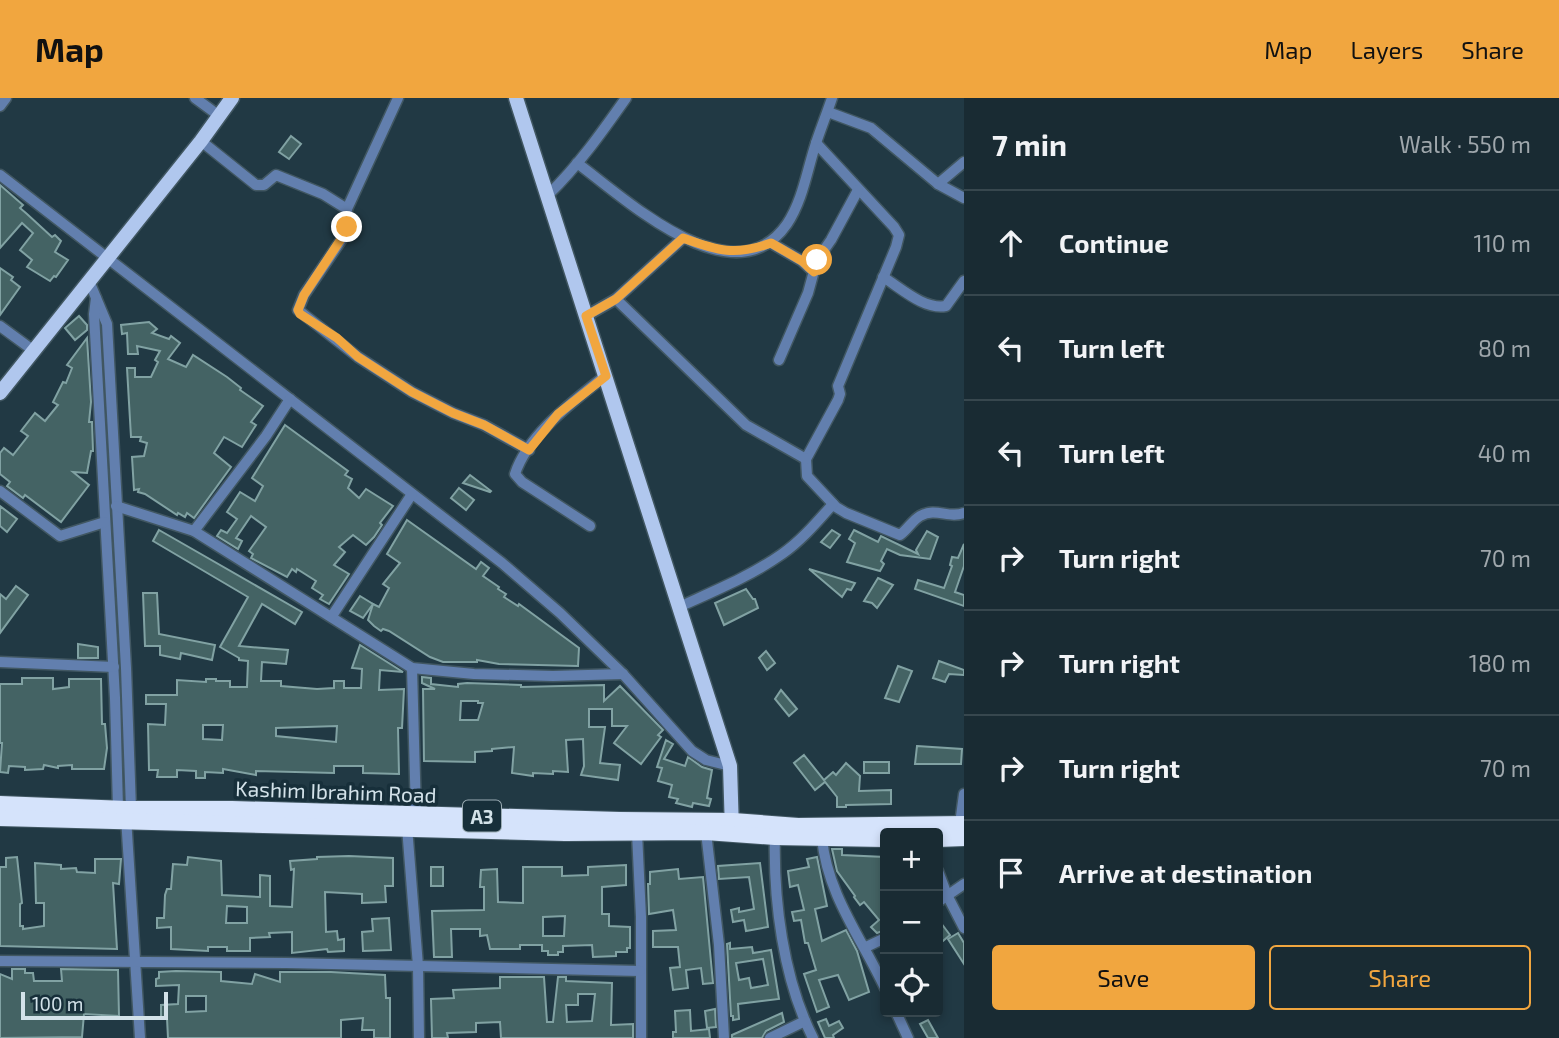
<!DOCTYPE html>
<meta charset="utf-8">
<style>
body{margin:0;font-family:"Exo 2",sans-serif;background:#22333b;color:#f1f3f6}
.controls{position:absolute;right:21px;bottom:21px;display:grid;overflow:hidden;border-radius:7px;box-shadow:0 4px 10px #0003}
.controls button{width:63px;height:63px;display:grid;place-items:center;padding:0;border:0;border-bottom:2px solid #37474e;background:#192b33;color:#f1f3f6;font:35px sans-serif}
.scale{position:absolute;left:21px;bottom:18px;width:147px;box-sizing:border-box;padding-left:7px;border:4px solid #d3e2e9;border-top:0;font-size:19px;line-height:24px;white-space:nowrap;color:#d3e2e9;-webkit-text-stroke:5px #172f3a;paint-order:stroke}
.stop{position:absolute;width:21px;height:21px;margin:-16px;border:5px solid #f1a63f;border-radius:50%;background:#fff}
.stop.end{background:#f1a63f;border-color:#fff;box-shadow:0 2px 7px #0008}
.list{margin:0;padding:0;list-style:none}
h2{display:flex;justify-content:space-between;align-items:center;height:91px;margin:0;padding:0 28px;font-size:30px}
h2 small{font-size:23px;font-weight:400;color:#9fa7ac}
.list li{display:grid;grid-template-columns:46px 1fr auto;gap:21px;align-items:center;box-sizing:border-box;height:105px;padding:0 28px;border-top:2px solid #37474e}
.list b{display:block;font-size:26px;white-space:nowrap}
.list em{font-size:23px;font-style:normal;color:#9fa7ac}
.actions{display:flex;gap:14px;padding:21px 28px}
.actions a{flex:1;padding:16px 0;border:2px solid #f1a63f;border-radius:7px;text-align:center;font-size:24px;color:#f1a63f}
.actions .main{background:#f1a63f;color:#111}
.icon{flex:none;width:38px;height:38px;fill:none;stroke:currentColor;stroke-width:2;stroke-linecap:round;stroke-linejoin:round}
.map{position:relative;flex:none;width:964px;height:940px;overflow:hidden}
header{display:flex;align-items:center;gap:42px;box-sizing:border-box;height:98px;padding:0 35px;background:#f1a63f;color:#111}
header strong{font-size:33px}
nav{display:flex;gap:38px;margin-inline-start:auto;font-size:24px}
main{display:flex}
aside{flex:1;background:#192b33}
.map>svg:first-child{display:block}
.building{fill:#446364;stroke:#81a2a3;stroke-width:2;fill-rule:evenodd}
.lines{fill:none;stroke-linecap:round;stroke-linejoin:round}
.minor-casing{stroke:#415762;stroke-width:13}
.major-casing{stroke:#415762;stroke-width:17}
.highway-casing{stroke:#415762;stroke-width:18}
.minor{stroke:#627fae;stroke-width:10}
.major{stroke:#b0c7ee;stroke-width:14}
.highway{stroke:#d5e3fb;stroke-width:16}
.route{stroke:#f1a63f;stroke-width:9}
.labels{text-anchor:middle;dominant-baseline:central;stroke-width:7;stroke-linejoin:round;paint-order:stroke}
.shield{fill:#172f3a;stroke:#9bacb4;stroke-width:2}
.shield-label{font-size:19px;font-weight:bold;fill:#d3e2e9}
.street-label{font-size:21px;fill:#d3e2e9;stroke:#172f3a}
</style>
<header>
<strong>Map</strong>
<nav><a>Map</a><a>Layers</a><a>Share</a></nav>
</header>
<main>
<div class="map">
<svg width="964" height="940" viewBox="0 0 964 940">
<rect width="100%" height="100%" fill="#213944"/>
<g class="building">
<polygon points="291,38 301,46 289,61 279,54"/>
<polygon points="0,87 23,107 20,110 27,116 52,139 55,137 61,143 55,154 68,162 56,179 54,178 50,183 27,169 32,162 20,152 33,135 22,125 0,150"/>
<polygon points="0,170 13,179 11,182 20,189 0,217"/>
<polygon points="79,218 87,227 87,232 75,242 65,230"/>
<polygon points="149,224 157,231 152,235 169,241 171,238 180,245 168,261 186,269 193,257 227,279 241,290 240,292 263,308 251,324 256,327 242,349 224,339 214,355 231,369 194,420 187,415 185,419 178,415 177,417 145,396 138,394 139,391 134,392 132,359 144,358 147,345 140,343 141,339 131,339 127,270 135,270 135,279 151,279 158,264 155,262 160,253 137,248 138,256 128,256 127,235 122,236 121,227"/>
<polygon points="87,240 91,304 89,324 92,324 93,353 91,353 87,375 73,374 89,387 61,424 25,397 23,400 7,388 10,384 0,376 0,355 4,350 13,357 28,338 21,333 35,315 45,323 58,307 53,304 63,284 66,285 72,270 67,267"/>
<polygon points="285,327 348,373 345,377 352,381 348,390 359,400 366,391 393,408 380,425 382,427 374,439 366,447 353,437 339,449 345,454 334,467 349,476 329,506 320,501 323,497 312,490 316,483 297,471 296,474 292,471 287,479 251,460 253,456 249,453 266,429 251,418 236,440 242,443 238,451 217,438 221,432 227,435 237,421 227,414 240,394 255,403 263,388 252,380"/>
<polygon points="470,377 491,393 490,394 463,385"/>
<polygon points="459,390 474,402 466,412 451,400"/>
<polygon points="0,408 17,421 7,434 0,428"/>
<polygon points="407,422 476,471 481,464 489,470 483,478 499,489 498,491 506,496 504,499 518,508 519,506 579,550 578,568 499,566 477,562 477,564 443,564 430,559 389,533 383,531 381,533 374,528 368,522 373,506 379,509 389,490 383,486 400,465 387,456"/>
<path d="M159 432 302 514 295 526 262 506 239 548 288 552 286 566 262 564 261 583H281V588L317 591 334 590V583H344V590H361L362 571 352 570 360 547 403 574 380 572 379 592 404 591 402 630H398L399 676 363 675V668H334V675L256 673V677L223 671V675L205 674V680H196V673L177 672V679H157L158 672H149L148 626 165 627 166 606H146V597H177V582L206 584V581H216V583H230V589H247L248 563 239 562V560L220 549 248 499 153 443ZM203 627H223L222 642 203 641ZM337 628 336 644 276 638V630Z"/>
<polygon points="832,432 840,437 830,450 821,444"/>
<polygon points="854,432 878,444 881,438 918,456 916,452 927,433 938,439 930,461 900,457 887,451 881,463 884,466 880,473 847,464 855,445 849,441"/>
<polygon points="964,446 964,468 955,494 964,497 964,508 915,491 918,482 944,490 952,468 950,467 952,459 958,460"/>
<polygon points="809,471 855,485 851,492 847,491 842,499"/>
<polygon points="878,480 893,487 877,510 872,505 864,503"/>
<polygon points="16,488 28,497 0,535 0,496 6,501"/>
<polygon points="746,491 753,501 755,501 758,510 724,527 715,505"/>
<polygon points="143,495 157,495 159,536 215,547 212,562 181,555 180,561 160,557 160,548 145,548"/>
<polygon points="360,498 373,506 363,520 350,513"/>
<polygon points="78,546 98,549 98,560 78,560"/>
<polygon points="766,553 775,565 767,572 759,560"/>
<polygon points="939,563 964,572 964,577 949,576 945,584 933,580"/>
<polygon points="898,568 912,573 899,604 885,600"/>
<path d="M422 579 431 580V586L458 589V586L467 585 521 587V589L604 587V603L620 588 663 632 658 637 661 639 641 666 614 645 627 628H612V611H589V629H605L600 665 620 667 618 682 581 677 584 668 583 641 566 642 568 674 553 673V676L533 675V678L512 675 514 649 492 651V653L475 654V664L424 663 423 591H435L422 585ZM461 603H478V605H483L478 622H460Z"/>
<polygon points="22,580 53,580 53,591 69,589 69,581 101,581 102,626 105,626 107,650 104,671 72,671 72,667 58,668 58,670 44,667 43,671 25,672 25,669 9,668 8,675 0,674 2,645 0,645 0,586 22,586"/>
<polygon points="781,592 797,611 789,618 775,601"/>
<polygon points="666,642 673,646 664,661 685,668 688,659 702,669 712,672 707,700 711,701 709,708 693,705 692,709 676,705 678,701 669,699 672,687 658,683 662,670 657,669"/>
<polygon points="917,648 962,651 961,666 915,666"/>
<polygon points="804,657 824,682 833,674 836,677 846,665 860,678 859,693 891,692 891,706 846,707 846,709 837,709 837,699 825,684 815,692 794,665"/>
<rect x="864" y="664" width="25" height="11"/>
<polygon points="832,751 842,751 842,757 885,759 885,832 877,835 871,829 879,822 864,804 860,807 854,799 855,798 837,773"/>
<path d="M349 758 393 760V788H385L386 804 362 805V796L325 794 326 834 337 833 338 842 344 841V853L328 854 327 851 292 855V834L269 835 270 839 250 840V853H227V849H208V853L171 851V829L157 830V820H164L165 797 167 791H171L173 766 187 767 188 759 221 763 222 797 260 799V777L270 778V808L292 809 294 771 291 772 290 763 317 761V759ZM227 808 247 809V825H226Z"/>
<polygon points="17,759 22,805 20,806 20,828 23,828 23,831 44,828 44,805 36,805 35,765 61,767 61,771 76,770 77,774 95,775 95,761 121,761 119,786 113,785 117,851 0,848 0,769 6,769 6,760"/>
<polygon points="817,759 827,808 815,811 822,843 846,832 857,853 869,894 849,902 838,877 819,882 829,909 817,914 804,876 816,872 808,845 805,845 801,822 794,823 792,814 804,812 798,787 790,789 788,773 809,769 807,761"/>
<polygon points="760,765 768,829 746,833 744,822 733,824 731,812 739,810 739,814 754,811 749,779 719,781 718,768"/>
<path d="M626 767V787L602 789V816H609V828L630 829V850H627V854H616V858L593 859 592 847 563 848V854H558V857H548V853H542V847H520V851H490L487 837 480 838V831H451L452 859H434L432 813 484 812V789H480L481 772 497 771 498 804 523 805V769H562V778L588 777V769ZM565 818 564 838H543V819Z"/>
<rect x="431" y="769" width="12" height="19"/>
<polygon points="678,771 679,781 703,779 713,885 703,886 701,870 686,872 688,890 673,892 670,870 680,869 678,849 653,849 653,833 676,832 673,812 649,816 648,786 650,786 650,774"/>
<polygon points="389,820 391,852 363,853 362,834 373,833 372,821"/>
<polygon points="938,821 950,837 938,847"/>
<polygon points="958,835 964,845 964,866 948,841"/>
<path d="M730 845V851L752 849 753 855 771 852 779 901 738 906 739 921 733 922V918H731L727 846ZM763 861 768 887 751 890 749 880 739 882 736 865Z"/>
<polygon points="12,871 25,871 25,875 33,875 34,883 62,883 61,871 118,872 119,918 84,916 82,939 0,940 0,876 12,881"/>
<path d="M176 873 221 874V883L252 886 255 876 280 884V874H331L385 877 386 900H390V940H374V932H362L363 920 341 922V940H168L167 920H161V907L178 906 179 887 156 888V881L159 880V874ZM186 898H206V913L186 914Z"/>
<path d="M500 879H544L547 924H553L558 879H566V883L612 885 611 927 633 926V940H501L500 924 476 925V934L447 935 448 940H432L431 901 454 900 453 892 500 890ZM578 896H595L592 923 567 924 566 907H578Z"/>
<polygon points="715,911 716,929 707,930 705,913"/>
<polygon points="690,912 691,933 709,931 710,940 673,940 673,934 676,934 675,913"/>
<polygon points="782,915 784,924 766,933 762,940 732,940 732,937"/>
<polygon points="826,921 829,928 839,923 843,930 833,937 834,940 825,940 818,924"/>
<polygon points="928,922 938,940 928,940 920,926"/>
</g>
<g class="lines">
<defs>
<g id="minor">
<polyline points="195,0 218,17"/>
<polyline points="398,0 347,111 346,135 304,197 298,212 358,259 412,294 453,315 484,327 529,352"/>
<polyline points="0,8 6,0"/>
<polyline points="828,14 871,30 938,86 964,100"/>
<polyline points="201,43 256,87 264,87 276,77 323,96 347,111"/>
<path d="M816 45 894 129 899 137 896 149 838 288 840 296 838 302 806 361 807 378 836 409 846 415 900 437C907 432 913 422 920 418 936 409 949 421 964 415"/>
<path d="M577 65C626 101 734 203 787 126 803 102 807 72 816 45 821 30 827 15 832 0"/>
<polyline points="0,77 502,465 560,515 623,576 692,653 706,662 730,668"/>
<polyline points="938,86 964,64"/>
<path d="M548 97C578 68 602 34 626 0"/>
<polyline points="771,145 802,163 814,174"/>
<path d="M883 179C901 190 924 212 946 208L964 183"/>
<polyline points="89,183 107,226 126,570 131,711"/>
<polyline points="96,200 94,216 115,600 118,710"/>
<polyline points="616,201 746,327 806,361"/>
<polyline points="586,218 616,201 683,140"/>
<polyline points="0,228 34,253"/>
<polyline points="779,262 808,195 817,162 831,142 858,92"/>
<polyline points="0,393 60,438 105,424"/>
<polyline points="116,408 194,433 412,570 474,576 553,578 623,576"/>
<path d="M590 428 522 384 515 376C528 336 574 303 605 278"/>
<polyline points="194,433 266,338 290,301"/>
<path d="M679 509C714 493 751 478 782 456 801 443 817 424 833 406"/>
<polyline points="332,518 412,396"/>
<polyline points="0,564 114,569"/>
<polyline points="412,570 416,716"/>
<polyline points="126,719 140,940"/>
<polyline points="960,726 964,696"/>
<polyline points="407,729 418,868 419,940"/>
<polyline points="706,734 719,847 724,940"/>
<polyline points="637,735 641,819 641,940"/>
<path d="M775 735C773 801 783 881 813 940"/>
<path d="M822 740C827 796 862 841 885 890"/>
<polyline points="938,773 947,797 964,830"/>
<polyline points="938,804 964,786"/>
<polyline points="866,849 885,840"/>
<polyline points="0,863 286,865 640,873"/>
<polyline points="896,914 908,940"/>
<polyline points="770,940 805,923"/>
</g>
<g id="major">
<polyline points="516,0 730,668 732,732"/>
<polyline points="0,295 201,43 232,0"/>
</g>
<g id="highway">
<polyline points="0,706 126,711 232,711 620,722 733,723 798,728 964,726"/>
<polyline points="0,720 565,735 706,734 775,739 885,741"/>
<polyline points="938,741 964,740"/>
</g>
</defs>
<use href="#minor" class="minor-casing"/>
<use href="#major" class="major-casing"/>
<use href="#highway" class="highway-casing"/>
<use href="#minor" class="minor"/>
<use href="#major" class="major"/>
<use href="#highway" class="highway"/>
</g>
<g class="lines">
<path class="route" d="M347 129 345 135 304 197 298 212 300 216 337 240 358 259 412 294 453 315 484 327 529 352 558 316 606 278 586 218 616 201 683 140C718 153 735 158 771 145L802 163 814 174 817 162"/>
</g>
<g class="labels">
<rect class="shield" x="463" y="702.5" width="38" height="31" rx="5"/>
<g class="shield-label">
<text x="482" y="718">A3</text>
</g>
<g class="street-label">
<text transform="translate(336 693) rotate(2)">Kashim Ibrahim Road</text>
</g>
</g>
</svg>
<div class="controls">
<button>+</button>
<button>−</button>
<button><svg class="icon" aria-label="locate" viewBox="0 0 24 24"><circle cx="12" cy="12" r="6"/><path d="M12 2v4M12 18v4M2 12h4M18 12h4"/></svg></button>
</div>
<div class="scale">100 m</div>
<div class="stop" style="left:817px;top:162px"></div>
<div class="stop end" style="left:347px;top:129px"></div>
</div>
<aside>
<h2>7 min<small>Walk · 550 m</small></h2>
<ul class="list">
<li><svg class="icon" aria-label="ahead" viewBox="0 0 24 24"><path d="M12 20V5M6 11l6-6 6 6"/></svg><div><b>Continue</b></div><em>110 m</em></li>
<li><svg class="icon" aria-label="left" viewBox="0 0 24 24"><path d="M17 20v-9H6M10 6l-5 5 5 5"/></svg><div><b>Turn left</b></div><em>80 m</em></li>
<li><svg class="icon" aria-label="left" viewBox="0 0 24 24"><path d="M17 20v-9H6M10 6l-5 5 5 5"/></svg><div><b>Turn left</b></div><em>40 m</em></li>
<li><svg class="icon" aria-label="right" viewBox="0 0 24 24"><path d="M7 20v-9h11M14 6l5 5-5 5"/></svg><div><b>Turn right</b></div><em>70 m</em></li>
<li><svg class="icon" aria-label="right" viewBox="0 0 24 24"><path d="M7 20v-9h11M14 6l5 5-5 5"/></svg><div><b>Turn right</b></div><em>180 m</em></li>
<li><svg class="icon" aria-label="right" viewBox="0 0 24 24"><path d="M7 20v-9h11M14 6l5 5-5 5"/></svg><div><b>Turn right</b></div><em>70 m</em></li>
<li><svg class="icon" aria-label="arrive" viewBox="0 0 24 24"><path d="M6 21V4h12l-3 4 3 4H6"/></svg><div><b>Arrive at destination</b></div></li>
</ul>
<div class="actions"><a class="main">Save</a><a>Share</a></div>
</aside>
</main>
